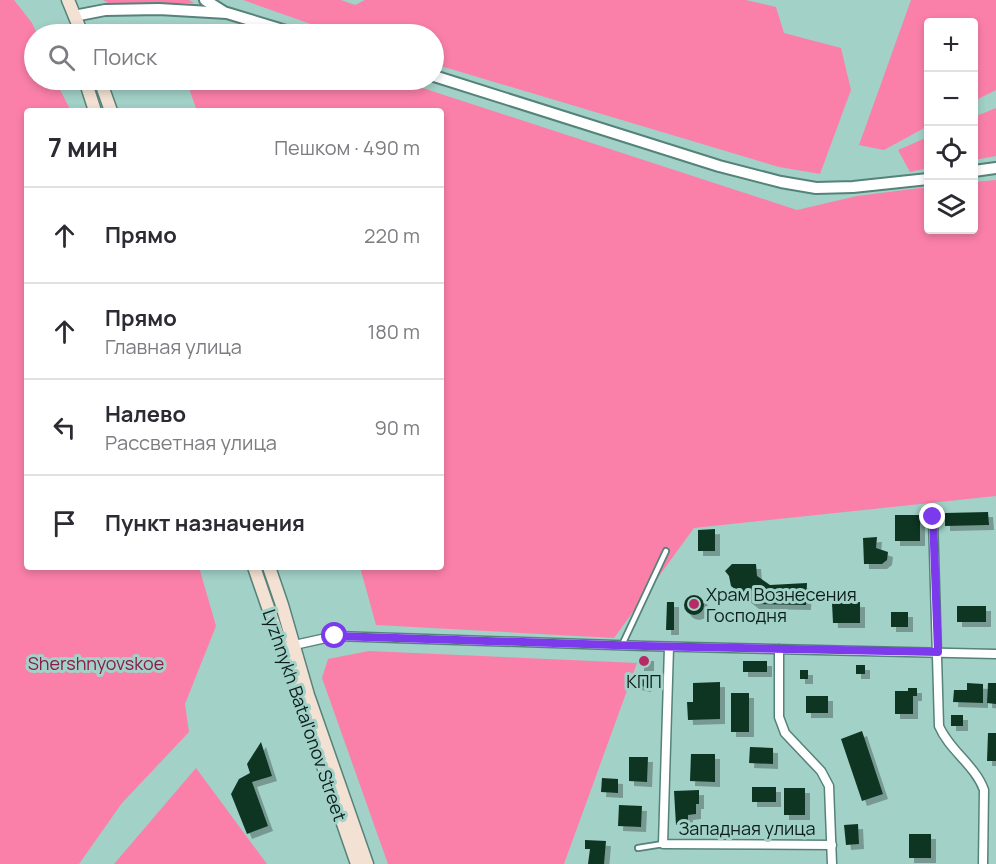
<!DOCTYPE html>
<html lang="ru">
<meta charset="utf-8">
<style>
body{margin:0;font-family:Manrope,sans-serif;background:#f7f7f7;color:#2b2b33}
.controls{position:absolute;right:18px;top:18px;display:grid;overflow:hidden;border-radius:6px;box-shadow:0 3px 9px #0003}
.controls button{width:54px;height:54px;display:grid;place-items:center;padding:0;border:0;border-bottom:2px solid #e1e1e2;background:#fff;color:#2b2b33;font:30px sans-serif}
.stop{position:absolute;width:18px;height:18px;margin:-14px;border:4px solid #7c3aed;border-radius:50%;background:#fff}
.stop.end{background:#7c3aed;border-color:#fff;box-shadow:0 2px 6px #0008}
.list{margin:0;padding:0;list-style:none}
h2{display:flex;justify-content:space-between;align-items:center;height:78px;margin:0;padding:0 24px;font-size:26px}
h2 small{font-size:20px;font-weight:400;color:#7c7c81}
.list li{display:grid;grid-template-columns:39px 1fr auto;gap:18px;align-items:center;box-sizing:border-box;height:96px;padding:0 24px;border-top:2px solid #e1e1e2}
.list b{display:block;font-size:22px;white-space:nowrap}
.list p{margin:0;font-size:20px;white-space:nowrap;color:#7c7c81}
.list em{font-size:20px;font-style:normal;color:#7c7c81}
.icon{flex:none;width:33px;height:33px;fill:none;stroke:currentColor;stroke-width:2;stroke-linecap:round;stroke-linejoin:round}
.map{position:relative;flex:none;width:996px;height:864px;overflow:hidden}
.search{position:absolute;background:#fff;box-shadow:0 3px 9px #0003;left:24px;top:24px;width:420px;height:66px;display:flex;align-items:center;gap:15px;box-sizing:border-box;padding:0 21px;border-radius:33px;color:#7c7c81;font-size:22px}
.panel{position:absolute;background:#fff;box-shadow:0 3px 9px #0003;left:24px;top:108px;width:420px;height:462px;border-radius:6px}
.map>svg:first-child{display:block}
.green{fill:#fb80a9}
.building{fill:#103423;filter:url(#shadow)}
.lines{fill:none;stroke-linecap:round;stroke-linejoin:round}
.service-casing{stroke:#558279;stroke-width:8}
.minor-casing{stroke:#558279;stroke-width:11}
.tertiary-casing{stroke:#558279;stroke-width:14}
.secondary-casing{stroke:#558279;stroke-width:15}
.service{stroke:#fff;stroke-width:4.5}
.minor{stroke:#fff;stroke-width:8}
.tertiary{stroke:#fff;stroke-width:10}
.secondary{stroke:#f3e1d3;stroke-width:12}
.route{stroke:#7c3aed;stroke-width:8}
.poi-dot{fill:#b62b66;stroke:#a2d1c7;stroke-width:2}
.labels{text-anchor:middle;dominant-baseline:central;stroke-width:6;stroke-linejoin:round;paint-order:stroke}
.poi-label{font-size:18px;fill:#0d1f1c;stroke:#a2d1c7;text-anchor:start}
.park-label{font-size:18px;fill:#891c4b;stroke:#a2d1c7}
.street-label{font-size:18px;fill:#0d1f1c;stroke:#a2d1c7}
</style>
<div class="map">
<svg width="996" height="864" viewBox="0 0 996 864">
<defs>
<filter id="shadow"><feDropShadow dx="5" dy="5" stdDeviation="0" flood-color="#0004"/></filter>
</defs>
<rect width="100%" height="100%" fill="#a2d1c7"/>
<g class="green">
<polygon points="0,0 14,0 32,23 37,34 34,34 34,80 55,80 71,111 27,111 27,567 199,567 216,626 185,704 189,732 122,803 79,864 0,864"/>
<polygon points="103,0 189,0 194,3 110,4"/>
<polygon points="243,0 341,0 355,5 365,0 746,0 776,7 784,33 841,48 851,90 820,174 779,167 434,64 434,34 339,34"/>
<polygon points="911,0 996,0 996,90 974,101 974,22 928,22 928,126 884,150 859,145"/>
<polygon points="229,24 261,34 203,34"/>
<polygon points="186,80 398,80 797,210 857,196 928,187 928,230 974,230 974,182 996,180 996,496 694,528 614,638 376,625 360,567 441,567 441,111 197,111"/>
<polygon points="996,108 996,156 974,160 974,117"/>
<polygon points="928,137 928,168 910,172 898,150"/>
<polygon points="369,651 637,663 564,864 388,864 322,678 328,659"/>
<polygon points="196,768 267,864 114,864"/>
</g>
<g class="building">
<polygon points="988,512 989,525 945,526 945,513"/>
<rect x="895" y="515" width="25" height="26"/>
<polygon points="715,529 715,551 698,551 698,530"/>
<polygon points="877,537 876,548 888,552 887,560 882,564 864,564 863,538"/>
<polygon points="732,564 756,564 757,576 770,585 807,583 806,605 754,604 731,586 729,576 725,571"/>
<circle cx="694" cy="605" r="10"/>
<polygon points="667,602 674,602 674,630 666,630"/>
<polygon points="860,602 860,623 833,623 832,603"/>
<rect x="957" y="606" width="29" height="16"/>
<rect x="891" y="612" width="17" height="15"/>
<rect x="639" y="656" width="10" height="10"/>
<rect x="743" y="661" width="24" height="11"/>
<rect x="856" y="665" width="9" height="9"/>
<rect x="800" y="670" width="8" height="9"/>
<polygon points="638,673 649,675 646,687 636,685"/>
<polygon points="720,682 720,719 688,720 687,702 693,702 693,683"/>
<polygon points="967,683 983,684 983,703 953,702 954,690 967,690"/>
<polygon points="988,683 996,683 996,704 987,703"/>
<polygon points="908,688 917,688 917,696 913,696 913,714 895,714 895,691 908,691"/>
<rect x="731" y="693" width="18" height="39"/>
<rect x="806" y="696" width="22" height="17"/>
<rect x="951" y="715" width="12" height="11"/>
<polygon points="862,731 883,794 862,801 841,739"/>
<polygon points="988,733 996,733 996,761 987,761"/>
<polygon points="261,742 272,776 252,782 268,826 247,834 231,794 239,779 250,773 247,764"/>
<polygon points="750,747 773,748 773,764 749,763"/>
<polygon points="691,754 715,754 715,782 690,781"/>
<polygon points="629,757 648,757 647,782 629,781"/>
<polygon points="602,778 618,779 618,793 601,792"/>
<rect x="752" y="787" width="24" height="15"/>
<rect x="784" y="788" width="21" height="27"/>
<polygon points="699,790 699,804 696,804 696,814 688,815 688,824 676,825 674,791"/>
<polygon points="619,805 642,806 641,827 618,826"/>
<polygon points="858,824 859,844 846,845 844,825"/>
<rect x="909" y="834" width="22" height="24"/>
<polygon points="585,840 606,841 604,864 588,864 590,849 585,849"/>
</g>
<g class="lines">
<defs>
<g id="service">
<polyline points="622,645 666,551"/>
<polyline points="638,848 663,844"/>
</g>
<g id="minor">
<path d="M933 517 939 726C949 750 975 765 984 790L983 864"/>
<polyline points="290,646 335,636 644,646 996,654"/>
<polyline points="669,647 663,844 832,845"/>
<polyline points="779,649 779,717 785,733 821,771 829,786 832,864"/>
</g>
<g id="tertiary">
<polyline points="205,0 224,12"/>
<polyline points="74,16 105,10 159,9 227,13 296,34"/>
<polyline points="434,76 719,166 781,182 816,188 853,187 928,179"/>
<polyline points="974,171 996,168"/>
</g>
<g id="secondary">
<polyline points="68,0 82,34"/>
<polyline points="85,80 95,111"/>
<polyline points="100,80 111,111"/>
<polyline points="254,567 357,864"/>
<polyline points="269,567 282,605 308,695 367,864"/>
</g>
</defs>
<use href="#service" class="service-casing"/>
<use href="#minor" class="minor-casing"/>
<use href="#tertiary" class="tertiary-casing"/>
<use href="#secondary" class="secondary-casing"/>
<use href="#service" class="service"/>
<use href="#minor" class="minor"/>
<use href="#tertiary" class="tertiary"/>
<use href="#secondary" class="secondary"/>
</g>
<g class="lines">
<polyline class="route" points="335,636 644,646 938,652 933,517"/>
</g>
<g class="poi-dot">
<circle cx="694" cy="604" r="6"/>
<circle cx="644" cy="661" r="6"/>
</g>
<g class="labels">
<g class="poi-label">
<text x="706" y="594">Храм Вознесения<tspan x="706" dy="21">Господня</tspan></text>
<text x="644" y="681" text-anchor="middle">КПП</text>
</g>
<g class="park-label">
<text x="96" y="663">Shershnyovskoe</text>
</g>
<g class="street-label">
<text transform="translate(305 715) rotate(71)">Lyzhnykh Batal'onov Street</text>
<text x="747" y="828">Западная улица</text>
</g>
</g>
</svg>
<div class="controls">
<button>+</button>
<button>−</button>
<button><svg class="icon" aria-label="locate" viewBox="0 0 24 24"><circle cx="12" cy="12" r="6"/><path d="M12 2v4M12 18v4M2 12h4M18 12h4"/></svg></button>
<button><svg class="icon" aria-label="layers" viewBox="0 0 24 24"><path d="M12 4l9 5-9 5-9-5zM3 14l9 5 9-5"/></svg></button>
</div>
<div class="stop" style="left:335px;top:636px"></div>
<div class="stop end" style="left:933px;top:517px"></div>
<div class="search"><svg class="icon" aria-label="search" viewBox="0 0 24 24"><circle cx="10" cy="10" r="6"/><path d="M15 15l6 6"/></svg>Поиск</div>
<section class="panel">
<h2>7 мин<small>Пешком · 490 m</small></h2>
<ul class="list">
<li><svg class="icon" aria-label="ahead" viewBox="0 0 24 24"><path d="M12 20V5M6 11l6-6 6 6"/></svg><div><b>Прямо</b></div><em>220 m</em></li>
<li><svg class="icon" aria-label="ahead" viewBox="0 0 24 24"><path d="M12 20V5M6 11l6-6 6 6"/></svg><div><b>Прямо</b><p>Главная улица</p></div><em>180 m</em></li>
<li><svg class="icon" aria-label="left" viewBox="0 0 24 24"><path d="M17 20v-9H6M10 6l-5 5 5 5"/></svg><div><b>Налево</b><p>Рассветная улица</p></div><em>90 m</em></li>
<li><svg class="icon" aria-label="arrive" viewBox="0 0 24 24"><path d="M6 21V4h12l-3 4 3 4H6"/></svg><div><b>Пункт назначения</b></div></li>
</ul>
</section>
</div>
